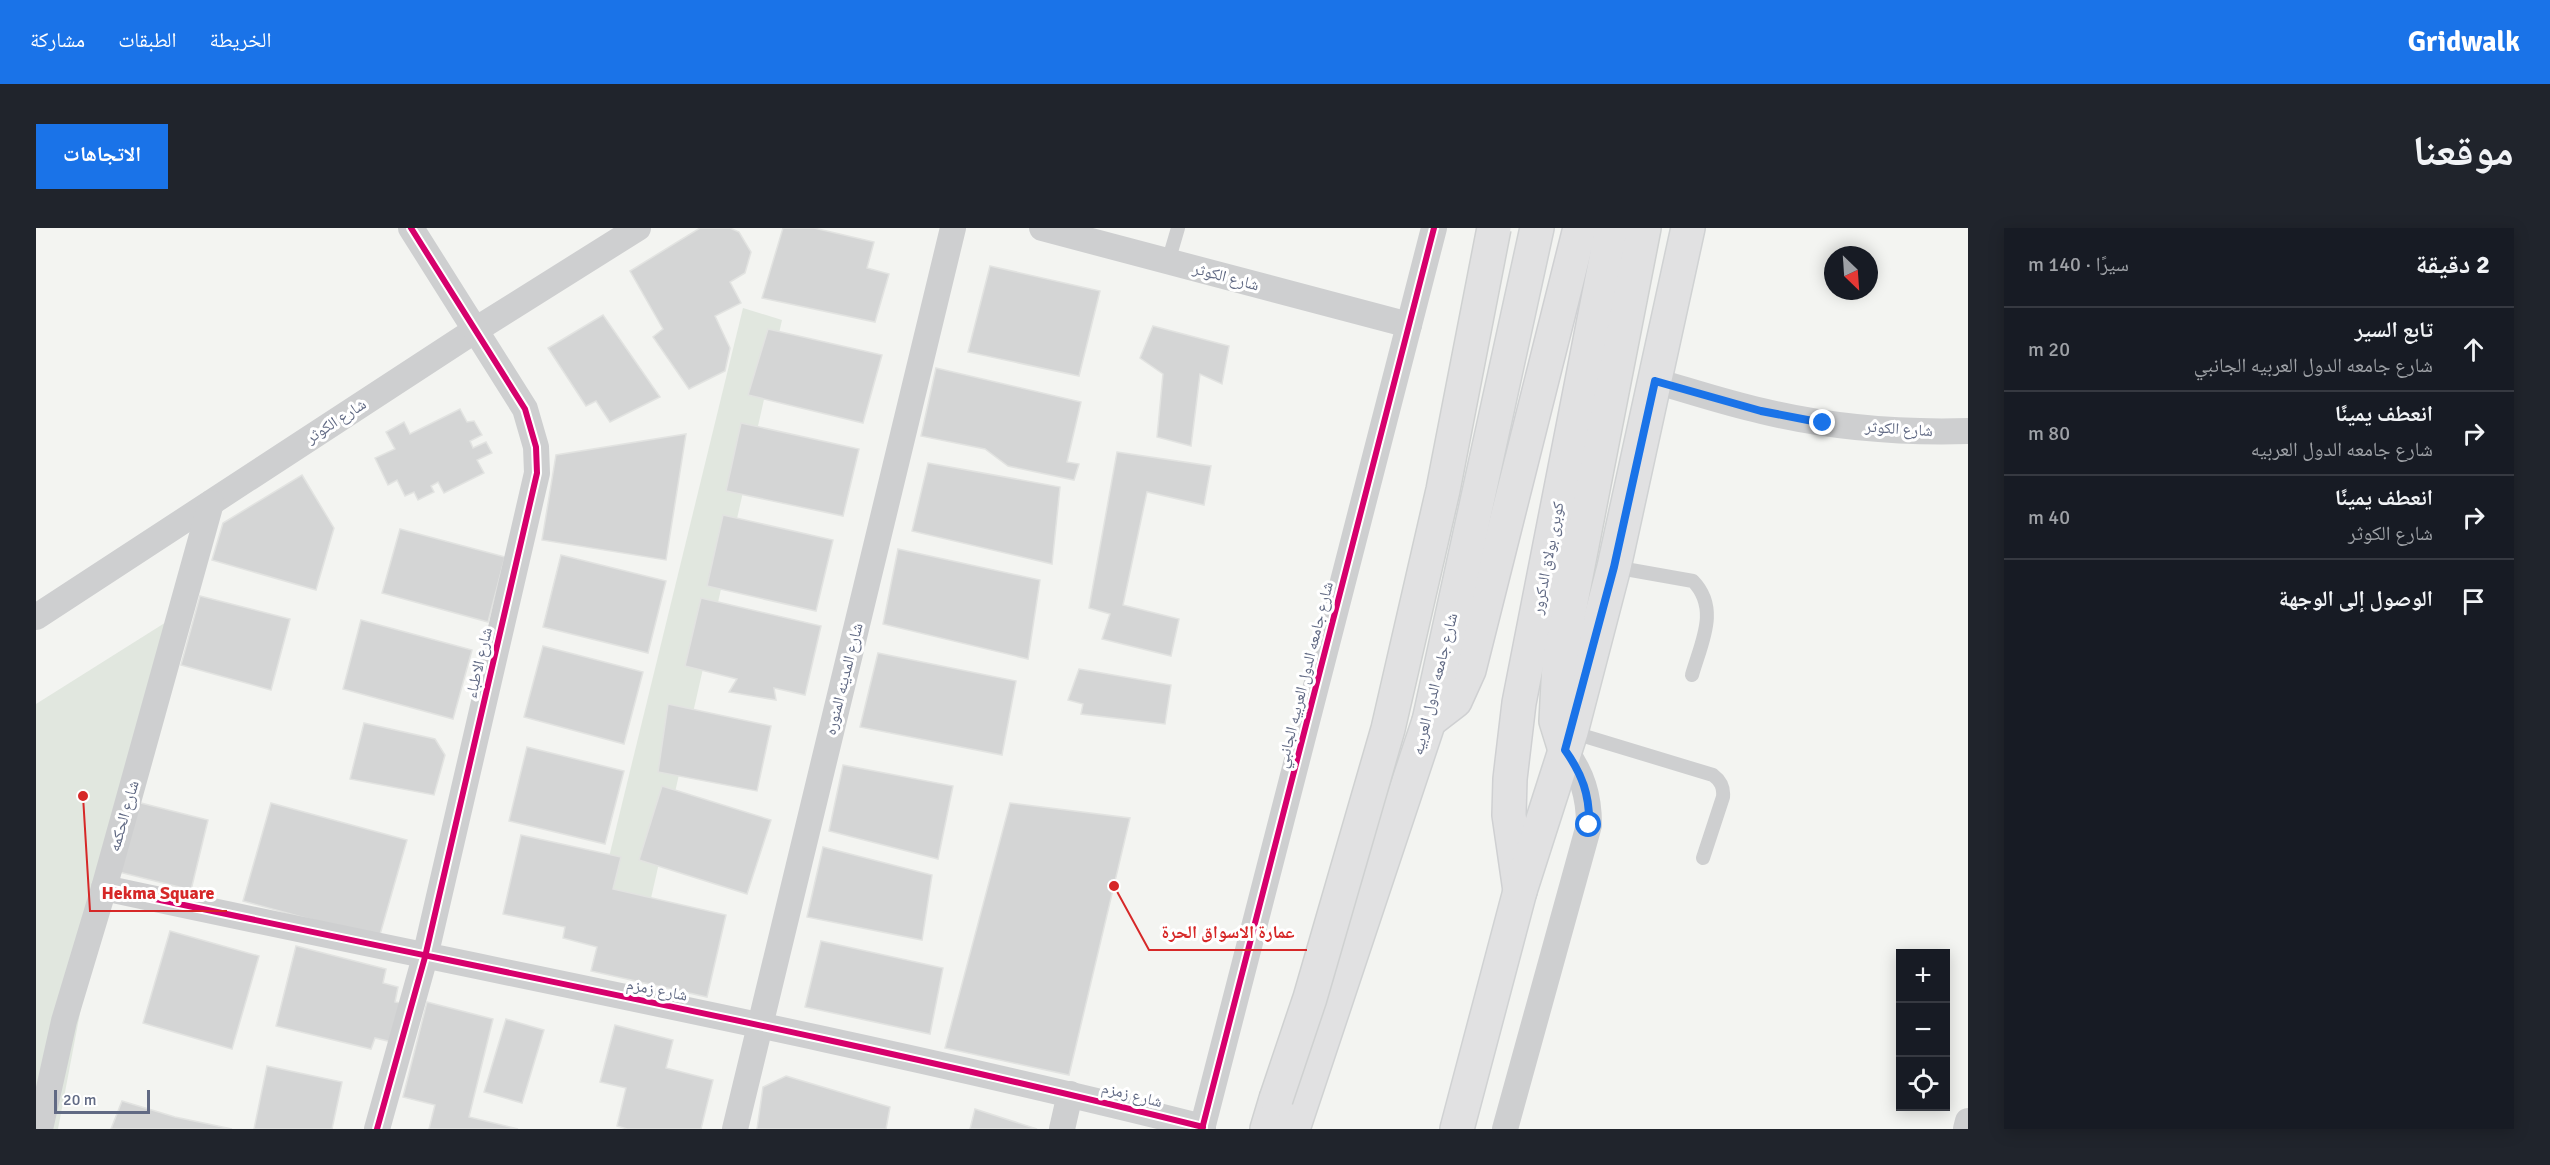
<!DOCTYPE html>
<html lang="ar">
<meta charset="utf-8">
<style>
body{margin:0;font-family:Signika,"Noto Naskh Arabic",sans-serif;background:#20242c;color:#f1f3f6;direction:rtl}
.controls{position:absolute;right:18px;bottom:18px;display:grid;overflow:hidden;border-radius:0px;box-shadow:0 3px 15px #0003}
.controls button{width:54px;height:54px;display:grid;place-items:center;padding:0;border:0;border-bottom:2px solid #363941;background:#171b24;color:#f1f3f6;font:30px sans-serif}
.compass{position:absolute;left:1788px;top:18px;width:54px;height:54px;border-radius:50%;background:#171b24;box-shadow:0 3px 15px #0003;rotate:155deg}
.scale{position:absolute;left:18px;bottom:15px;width:96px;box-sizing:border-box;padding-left:6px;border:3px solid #616a84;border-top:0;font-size:16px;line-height:21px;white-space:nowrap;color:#616a84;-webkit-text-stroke:4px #fff;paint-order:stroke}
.stop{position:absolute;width:18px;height:18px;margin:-14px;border:4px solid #1a73e8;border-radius:50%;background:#fff}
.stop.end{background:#1a73e8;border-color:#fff;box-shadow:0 2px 6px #0008}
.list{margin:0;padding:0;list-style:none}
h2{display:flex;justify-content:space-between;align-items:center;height:78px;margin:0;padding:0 24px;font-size:26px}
h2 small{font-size:20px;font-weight:400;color:#9ea1a6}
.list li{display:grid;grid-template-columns:39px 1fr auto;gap:18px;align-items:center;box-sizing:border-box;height:84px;padding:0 24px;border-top:2px solid #363941}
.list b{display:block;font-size:22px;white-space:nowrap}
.list p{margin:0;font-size:20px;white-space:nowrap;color:#9ea1a6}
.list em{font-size:20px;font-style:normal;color:#9ea1a6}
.icon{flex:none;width:33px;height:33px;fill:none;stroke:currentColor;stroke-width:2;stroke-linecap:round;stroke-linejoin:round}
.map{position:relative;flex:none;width:1932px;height:901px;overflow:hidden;direction:ltr;border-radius:0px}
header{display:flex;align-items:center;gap:36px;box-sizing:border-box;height:84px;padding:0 30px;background:#1a73e8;color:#fff}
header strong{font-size:28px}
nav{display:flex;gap:33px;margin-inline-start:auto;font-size:21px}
.intro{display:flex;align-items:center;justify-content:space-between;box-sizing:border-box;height:144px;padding:0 36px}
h1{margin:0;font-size:42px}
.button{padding:15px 27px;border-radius:0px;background:#1a73e8;color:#fff;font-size:21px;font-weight:700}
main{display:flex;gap:36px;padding:0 36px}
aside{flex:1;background:#171b24;border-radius:0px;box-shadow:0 3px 15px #0003}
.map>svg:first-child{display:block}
.green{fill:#e1e7df}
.building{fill:#d4d5d5;stroke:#e2e3e1;stroke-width:1.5}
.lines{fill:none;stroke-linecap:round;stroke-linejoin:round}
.secondary-casing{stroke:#cfd0d2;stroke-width:36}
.primary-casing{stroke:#d0d2d3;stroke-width:36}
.motorway-casing{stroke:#cfd1d1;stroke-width:36}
.service{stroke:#cecfd0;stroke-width:14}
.minor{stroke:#cecfd0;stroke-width:26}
.secondary{stroke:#e1e1e2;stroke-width:33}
.primary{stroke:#e1e1e2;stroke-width:33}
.motorway{stroke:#e1e1e2;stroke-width:33}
.motorway-bridge-casing{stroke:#cfd1d1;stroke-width:36;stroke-linecap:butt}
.motorway-bridge{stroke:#e1e1e2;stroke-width:33}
.cycleway-casing{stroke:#fff;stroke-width:10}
.cycleway{stroke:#d6006c;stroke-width:6}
.route{stroke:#1a73e8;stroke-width:8}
.labels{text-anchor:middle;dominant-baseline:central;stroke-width:6;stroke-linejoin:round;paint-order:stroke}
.street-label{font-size:16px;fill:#616a84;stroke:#fff}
.leader{fill:none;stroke:#d62828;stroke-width:2}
.callout-dot{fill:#d62828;stroke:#fff;stroke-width:2}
.callout-label{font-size:18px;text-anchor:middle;font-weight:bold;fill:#d62828;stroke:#fff;stroke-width:6;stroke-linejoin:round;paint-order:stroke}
</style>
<header>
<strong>Gridwalk</strong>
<nav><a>الخريطة</a><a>الطبقات</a><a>مشاركة</a></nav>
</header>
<div class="intro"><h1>موقعنا</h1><a class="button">الاتجاهات</a></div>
<main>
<aside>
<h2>2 دقيقة<small>سيرًا · 140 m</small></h2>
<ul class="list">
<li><svg class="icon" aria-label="ahead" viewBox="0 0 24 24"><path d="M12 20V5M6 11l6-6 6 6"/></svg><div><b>تابع السير</b><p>شارع جامعه الدول العربيه الجانبي</p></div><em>20 m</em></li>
<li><svg class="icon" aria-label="right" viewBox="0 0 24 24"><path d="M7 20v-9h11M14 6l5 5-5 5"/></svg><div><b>انعطف يمينًا</b><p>شارع جامعه الدول العربيه</p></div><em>80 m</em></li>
<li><svg class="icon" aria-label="right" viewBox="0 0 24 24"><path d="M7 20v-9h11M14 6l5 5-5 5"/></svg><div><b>انعطف يمينًا</b><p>شارع الكوثر</p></div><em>40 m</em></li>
<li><svg class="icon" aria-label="arrive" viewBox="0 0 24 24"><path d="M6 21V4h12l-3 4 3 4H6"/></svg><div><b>الوصول إلى الوجهة</b></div></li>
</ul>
</aside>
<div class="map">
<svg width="1932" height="901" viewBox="0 0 1932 901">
<rect width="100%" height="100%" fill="#f3f4f1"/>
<g class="green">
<polygon points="707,80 746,92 613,679 564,666"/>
<polygon points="143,386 59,706 22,901 0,901 0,476"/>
</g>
<g class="building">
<polygon points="664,0 694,0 703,4 715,24 709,45 694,54 705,75 679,88 694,120 689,143 653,161 617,109 627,101 594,43"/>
<polygon points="747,0 778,0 838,14 831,40 853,46 839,94 726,70"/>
<polygon points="954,38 1064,63 1043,148 932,124"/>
<polygon points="567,87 624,169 574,194 560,173 550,178 512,120"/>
<polygon points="1117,98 1193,118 1186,156 1164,146 1155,218 1121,209 1127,146 1104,130"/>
<polygon points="732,101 846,127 827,195 712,167"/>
<polygon points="900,140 1045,174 1031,234 1043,236 1038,252 972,238 949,221 885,208"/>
<polygon points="424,181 431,194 438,193 446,207 434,213 437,220 450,214 456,225 441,232 448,245 408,265 402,254 395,258 398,264 382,272 378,264 369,268 361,252 352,257 339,230 359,221 350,204 368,194 374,206"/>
<polygon points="705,195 823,221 807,288 690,263"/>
<polygon points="650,206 630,332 506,312 520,227"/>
<polygon points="1081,224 1175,238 1168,277 1111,264 1087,377 1143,391 1135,428 1066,411 1074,386 1053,380"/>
<polygon points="892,235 1024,259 1016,336 876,303"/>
<polygon points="266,247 298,300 280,362 176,332 187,295"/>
<polygon points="687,287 797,312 780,383 671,358"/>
<polygon points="364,301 469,329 452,394 346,365"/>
<polygon points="862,321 1004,352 992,431 847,396"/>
<polygon points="525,327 630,353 612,425 507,399"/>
<polygon points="164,368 254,391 235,462 145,437"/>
<polygon points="665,370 785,398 769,467 738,460 740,472 693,464 701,451 649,438"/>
<polygon points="325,392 436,422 417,491 307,461"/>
<polygon points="507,418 607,444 588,516 488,489"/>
<polygon points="842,425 980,453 966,527 824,499"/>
<polygon points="1043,441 1135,457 1129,496 1045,486 1047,476 1032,472"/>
<polygon points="632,476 735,498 721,563 622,544"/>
<polygon points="328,495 399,511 409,527 398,567 314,551"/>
<polygon points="491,519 588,543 569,616 473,593"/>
<polygon points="807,537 917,558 902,631 793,603"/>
<polygon points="626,558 735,592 711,666 603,632"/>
<polygon points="101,574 172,592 155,662 83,644"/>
<polygon points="235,575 371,612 343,710 207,673"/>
<polygon points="974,575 1094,590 1033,847 909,820"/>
<polygon points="485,607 585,629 577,661 690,687 671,769 555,743 561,719 527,710 529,699 467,686"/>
<polygon points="787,619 896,647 886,712 771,689"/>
<polygon points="134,703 223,728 196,821 107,795"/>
<polygon points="785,713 907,740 894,806 769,779"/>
<polygon points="260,718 350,741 347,755 362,759 359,774 365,775 356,814 339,810 335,821 240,798"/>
<polygon points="391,774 457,791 433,889 482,901 393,901 399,877 367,869"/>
<polygon points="470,791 508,802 486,875 448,864"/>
<polygon points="579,797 637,812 630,840 677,852 665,901 591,901 581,898 590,860 564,854"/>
<polygon points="231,838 306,854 296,901 218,901"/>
<polygon points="750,848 854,879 850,901 721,901 727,859"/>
<polygon points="86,873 139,889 196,901 75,901"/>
<polygon points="939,881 1001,901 934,901"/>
</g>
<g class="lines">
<defs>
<g id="secondary">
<polyline points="1393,493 1419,473 1433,442 1544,0"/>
<polyline points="1484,663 1473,587 1474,551 1483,475 1576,0"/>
</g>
<g id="primary">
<polyline points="1257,901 1393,493 1501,0"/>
<polyline points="1421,901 1484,663 1535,504 1578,339 1652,0"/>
</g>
<g id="motorway">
<polyline points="1529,522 1520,493 1523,435 1608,0"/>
<polyline points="1231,901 1240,871"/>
</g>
</defs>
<use href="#secondary" class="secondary-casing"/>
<use href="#primary" class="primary-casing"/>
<use href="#motorway" class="motorway-casing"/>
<g class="service">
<polyline points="1132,34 1142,0"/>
<path d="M1578 339 1657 353C1684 381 1665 415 1656 447"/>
<path d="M1535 504 1677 547C1685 553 1688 559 1687 569L1667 630"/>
</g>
<g class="minor">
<polyline points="1006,0 1373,97"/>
<path d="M1619 153C1654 163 1690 175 1726 183 1792 199 1863 205 1932 203"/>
<polyline points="0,389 441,101 602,0"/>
<path d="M68 660C435 739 803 808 1167 899"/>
<polyline points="4,901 28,793 68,660 175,275"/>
<polyline points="341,901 389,729 501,245 500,219 489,181 375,0"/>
<polyline points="699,901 917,0"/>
<polyline points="1026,901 1034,866"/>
<polyline points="1166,901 1398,0"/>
<path d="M1469 901 1553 597C1553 567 1546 546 1529 522"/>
<polyline points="1930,901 1932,893"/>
</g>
<use href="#secondary" class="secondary"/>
<use href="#primary" class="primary"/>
<use href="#motorway" class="motorway"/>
<defs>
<polyline id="motorway-bridge" points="1240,871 1274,770 1352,501 1407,262 1458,0"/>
</defs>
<use href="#motorway-bridge" class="motorway-bridge-casing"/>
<use href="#motorway-bridge" class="motorway-bridge"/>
<defs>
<g id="cycleway">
<path d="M68 660C435 739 803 808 1167 899"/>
<polyline points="341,901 389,729 501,245 500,219 489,181 375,0"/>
<polyline points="1166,901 1398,0"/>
</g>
</defs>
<use href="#cycleway" class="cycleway-casing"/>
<use href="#cycleway" class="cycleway"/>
</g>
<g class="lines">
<path class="route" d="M1553 597C1554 567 1546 546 1529 522L1578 339 1619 153 1725 183 1787 195"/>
</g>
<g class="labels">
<g class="street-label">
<text transform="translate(1190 49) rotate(15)">شارع الكوثر</text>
<text transform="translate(300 193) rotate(-33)">شارع الكوثر</text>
<text transform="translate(1863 201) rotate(4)">شارع الكوثر</text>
<text transform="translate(1512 330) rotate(-79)">كوبرى بولاق الدكرور</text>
<text transform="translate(443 435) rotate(-77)">شارع الاطباء</text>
<text transform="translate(1269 447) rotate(-76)">شارع جامعه الدول العربيه الجانبي</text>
<text transform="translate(808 451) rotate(-76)">شارع المدينه المنوره</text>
<text transform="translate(1399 456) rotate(-76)">شارع جامعه الدول العربيه</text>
<text transform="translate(88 588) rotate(-74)">شارع الحكمه</text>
<text transform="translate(621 762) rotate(11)">شارع زمزم</text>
<text transform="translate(1096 867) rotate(14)">شارع زمزم</text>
</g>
</g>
<path class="leader" d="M47 568L54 683H191M1078 658L1113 722H1271"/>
<g class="callout-dot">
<circle cx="47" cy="568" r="6"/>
<circle cx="1078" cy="658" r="6"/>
</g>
<g class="callout-label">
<text x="122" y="671">Hekma Square</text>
<text x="1192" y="710">عمارة الاسواق الحرة</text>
</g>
</svg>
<div class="controls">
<button>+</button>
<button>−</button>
<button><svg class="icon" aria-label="locate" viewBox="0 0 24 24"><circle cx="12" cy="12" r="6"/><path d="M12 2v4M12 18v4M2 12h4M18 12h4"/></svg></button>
</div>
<svg class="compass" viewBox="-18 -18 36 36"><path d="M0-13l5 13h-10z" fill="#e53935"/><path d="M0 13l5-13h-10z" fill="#9ea1a6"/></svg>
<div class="scale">20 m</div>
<div class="stop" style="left:1553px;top:597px"></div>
<div class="stop end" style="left:1787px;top:195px"></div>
</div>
</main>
